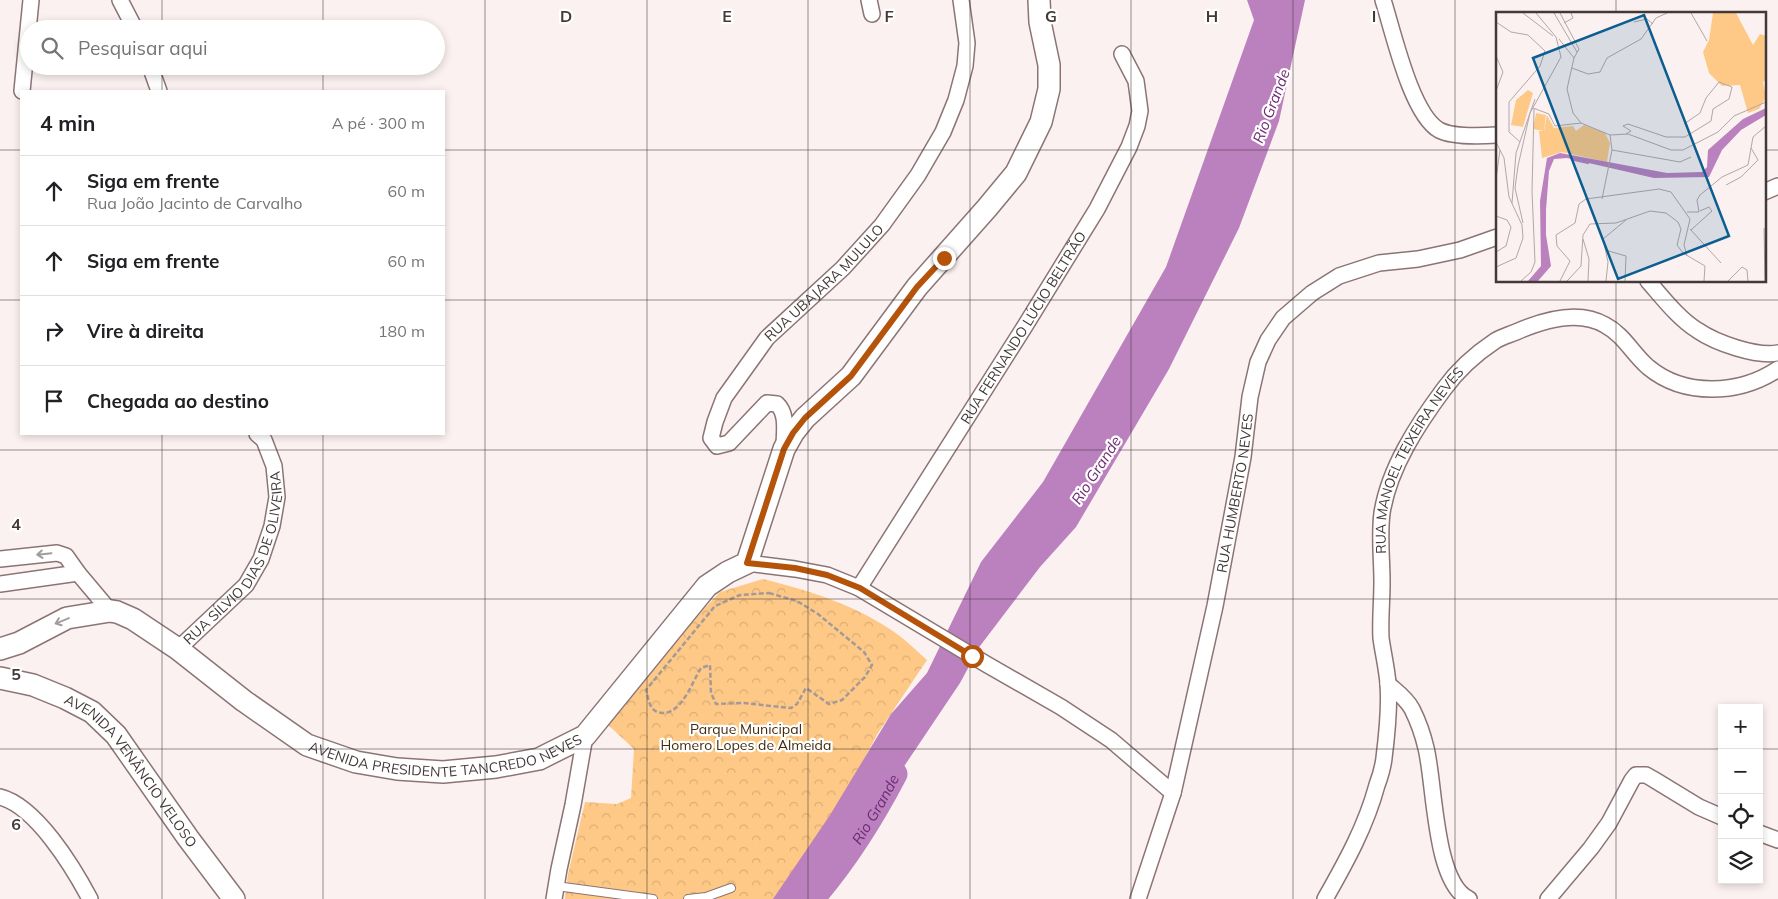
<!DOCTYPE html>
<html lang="pt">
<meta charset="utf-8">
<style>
body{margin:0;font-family:Mulish,sans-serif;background:#f2f2f2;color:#202124}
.controls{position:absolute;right:15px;bottom:15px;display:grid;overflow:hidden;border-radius:0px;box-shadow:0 2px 8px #0003}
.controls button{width:45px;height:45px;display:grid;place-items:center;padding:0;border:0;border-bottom:1px solid #e0e0e0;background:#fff;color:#202124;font:25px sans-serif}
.stop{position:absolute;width:15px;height:15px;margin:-11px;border:4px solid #b45309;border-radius:50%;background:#fff}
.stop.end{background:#b45309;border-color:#fff;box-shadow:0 1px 5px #0008}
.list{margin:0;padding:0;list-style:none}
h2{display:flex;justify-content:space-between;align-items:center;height:65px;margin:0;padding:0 20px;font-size:21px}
h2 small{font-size:16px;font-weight:400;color:#757577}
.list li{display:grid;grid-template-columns:32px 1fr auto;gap:15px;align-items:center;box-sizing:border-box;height:70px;padding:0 20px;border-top:1px solid #e0e0e0}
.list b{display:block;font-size:19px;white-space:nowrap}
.list p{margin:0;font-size:16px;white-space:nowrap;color:#757577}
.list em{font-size:16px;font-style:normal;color:#757577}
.icon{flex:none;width:28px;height:28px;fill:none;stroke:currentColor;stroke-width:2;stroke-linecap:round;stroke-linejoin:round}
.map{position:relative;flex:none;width:1778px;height:899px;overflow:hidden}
.search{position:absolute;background:#fff;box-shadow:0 2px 8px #0003;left:20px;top:20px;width:425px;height:55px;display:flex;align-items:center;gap:12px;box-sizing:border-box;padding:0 18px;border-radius:28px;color:#757577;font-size:19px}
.panel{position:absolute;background:#fff;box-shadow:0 2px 8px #0003;left:20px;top:90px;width:425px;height:345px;border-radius:0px}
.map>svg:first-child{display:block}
.park{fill:url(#park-crowns)}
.water{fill:#ba81be}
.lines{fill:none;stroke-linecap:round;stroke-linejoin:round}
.river{stroke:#ba81be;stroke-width:25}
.lane-casing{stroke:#8c7474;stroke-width:10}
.street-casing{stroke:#8c7474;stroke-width:18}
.secondary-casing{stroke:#8c7474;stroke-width:24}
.path{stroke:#a49999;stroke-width:2.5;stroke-dasharray:5 2.5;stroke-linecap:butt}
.lane{stroke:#fff;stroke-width:8}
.street{stroke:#fff;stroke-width:15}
.secondary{stroke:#fff;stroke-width:21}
.oneway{stroke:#a29c9c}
.route{stroke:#b45309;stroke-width:6}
.grid{fill:none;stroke:#443939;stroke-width:1;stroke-opacity:0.55}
.labels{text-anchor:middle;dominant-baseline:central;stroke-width:4.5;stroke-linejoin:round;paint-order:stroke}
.street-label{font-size:14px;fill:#443939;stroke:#fff}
.park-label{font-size:14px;fill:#422c0c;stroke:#fff}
.water-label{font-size:15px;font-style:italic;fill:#702a75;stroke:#fff}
.inset-river{fill:none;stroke:#ba81be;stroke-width:2.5}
.inset-road{fill:none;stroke:#b2a7a7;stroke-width:1}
.view{fill:#0d5e90;fill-opacity:0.15;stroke:#0d5e90;stroke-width:2.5}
.inset-edge{fill:none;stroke:#443939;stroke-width:2.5}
.grid-label{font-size:16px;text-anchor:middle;font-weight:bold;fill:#443939;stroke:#fff;stroke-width:4.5;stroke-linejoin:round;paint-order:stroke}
</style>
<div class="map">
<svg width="1778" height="899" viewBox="0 0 1778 899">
<defs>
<pattern id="park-crowns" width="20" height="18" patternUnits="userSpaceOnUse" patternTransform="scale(1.25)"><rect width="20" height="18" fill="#fec986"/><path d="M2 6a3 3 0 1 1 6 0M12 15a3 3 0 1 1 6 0" fill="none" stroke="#dbad74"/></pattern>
</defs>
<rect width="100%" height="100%" fill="#fcf1f1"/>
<path class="park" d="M763 579C811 591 860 606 901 637 910 644 918 652 927 660L878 733 848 789 774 899H565L568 874 585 802 617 804 631 798 634 749 606 723 629 700 702 611 720 592Z"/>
<polygon class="water" points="1247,0 1305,0 1279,121 1239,228 1169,369 1076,527 1040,567 980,646 960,683 815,899 773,899 830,815 891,714 927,673 981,562 1043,482 1166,267 1254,20"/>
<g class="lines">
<path class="river" id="s1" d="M812 899C845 861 872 818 895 774"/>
<defs>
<g id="lane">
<polyline points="556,886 653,899"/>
<polyline points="688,899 706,897 731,888"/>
</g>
<g id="street">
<polyline points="120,0 135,29"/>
<polyline points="869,0 872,14"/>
<path d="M1383 0C1393 31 1411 114 1439 130 1452 137 1482 136 1497 135"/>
<polyline points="150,66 159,91"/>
<polyline points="22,91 31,0"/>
<polyline points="1764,192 1778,186"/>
<path d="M1648 281C1663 298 1678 318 1697 330 1716 343 1756 357 1778 353"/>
<path id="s2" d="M784 447C784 433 788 414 777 404L767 403 729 443 717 446 711 438 715 422 724 398 767 338 843 268 882 225 918 175 943 132 956 100 965 66 967 43 961 0"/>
<polyline points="0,559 57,553 66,556 78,573 110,611"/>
<polyline points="747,563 795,569 827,575 859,588 986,664 1061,707 1111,740 1173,793"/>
<polyline points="0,584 78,573"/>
<path id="s3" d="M859 588 1025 326 1097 209 1129 147 1137 126 1140 111 1136 81 1122 54"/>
<path id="s4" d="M178 649 246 585 261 559 272 526 277 497 274 466 264 440 257 434"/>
<path d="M1388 684C1397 692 1406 698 1412 709 1418 721 1423 735 1426 748 1435 784 1434 883 1469 899"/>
<path d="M0 797C36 806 73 867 90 899"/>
<polyline points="1759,833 1778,840"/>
<polyline points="554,899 559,869 573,805 585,736"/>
<path id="s5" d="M1138 899 1173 793 1215 606 1243 457 1250 397 1258 362 1268 340 1283 318 1312 293 1339 276 1379 263 1418 259 1460 250 1497 237"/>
<path id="s6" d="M1325 899C1346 862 1366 826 1377 785 1380 777 1383 767 1384 758 1387 734 1390 708 1388 684 1387 669 1383 653 1381 638 1380 620 1382 601 1382 582 1382 559 1379 536 1382 513 1389 468 1418 424 1444 389 1457 371 1477 353 1495 341 1501 337 1509 335 1516 332 1543 320 1578 309 1605 325 1624 335 1632 353 1648 367 1684 397 1739 395 1778 369"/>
<polyline points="1548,899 1591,848 1609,823 1632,780 1636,775 1646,775 1653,779 1699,807 1722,817"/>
</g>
<g id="secondary">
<path id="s7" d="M0 649 19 643 67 618 110 611 117 612 133 619 178 649 244 701 307 745 356 762 397 769 443 772 496 767 539 759 585 736 707 586 728 572 747 563 784 449 793 433 805 418 851 376 917 287 987 208 1016 173 1041 122 1049 89V65L1040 22 1039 0"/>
<path id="s8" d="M0 678 33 685 65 698 92 712 116 735 188 838 234 899"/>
</g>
</defs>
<use href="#lane" class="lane-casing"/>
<use href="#street" class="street-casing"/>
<use href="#secondary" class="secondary-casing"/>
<path class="path" d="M769 593 797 601 818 614 864 652 872 665 865 677 842 700 829 704 806 688 797 704 791 708 743 703 716 704 711 693 710 665 701 668C692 682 682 714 662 713 649 712 649 700 646 690L715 606 740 595Z"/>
<use href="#lane" class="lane"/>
<use href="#street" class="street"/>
<use href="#secondary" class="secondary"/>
</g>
<defs><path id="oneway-shaft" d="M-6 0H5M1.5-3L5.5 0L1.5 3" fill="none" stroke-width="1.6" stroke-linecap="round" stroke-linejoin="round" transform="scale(1.25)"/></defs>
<g class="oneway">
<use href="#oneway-shaft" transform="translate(44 554) rotate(174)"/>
<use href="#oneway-shaft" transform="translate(62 621) rotate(158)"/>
</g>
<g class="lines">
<polyline class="route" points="944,258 917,287 851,376 805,418 793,433 784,449 747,563 795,568 827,575 860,588 972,656"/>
</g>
<path class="grid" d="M162 0V29M323 0V29M485 0V899M647 0V899M808 0V899M970 0V899M1131 0V899M1293 0V899M1455 0V899M1616 0V14M162 66V91M323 66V91M0 150H21M444 150H1497M1764 150H1778M1616 281V899M0 300H21M444 300H1778M162 434V899M323 434V899M0 450H1778M0 599H1778M0 749H1722M1759 749H1778"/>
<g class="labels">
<g class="street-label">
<text stroke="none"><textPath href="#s2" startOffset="328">RUA UBAJARA MULULO</textPath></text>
<text stroke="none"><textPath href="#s3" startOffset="308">RUA FERNANDO LÚCIO BELTRÃO</textPath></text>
<text stroke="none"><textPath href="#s6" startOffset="462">RUA MANOEL TEIXEIRA NEVES</textPath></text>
<text stroke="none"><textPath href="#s5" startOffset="418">RUA HUMBERTO NEVES</textPath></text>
<text stroke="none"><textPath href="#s4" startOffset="112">RUA SÍLVIO DIAS DE OLIVEIRA</textPath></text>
<text stroke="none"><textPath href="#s7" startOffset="500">AVENIDA PRESIDENTE TANCREDO NEVES</textPath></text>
<text stroke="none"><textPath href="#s8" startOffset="168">AVENIDA VENÂNCIO VELOSO</textPath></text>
</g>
<g class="park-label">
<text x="746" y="729">Parque Municipal<tspan x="746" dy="16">Homero Lopes de Almeida</tspan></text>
</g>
<g class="water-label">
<text transform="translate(1271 106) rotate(-69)">Rio Grande</text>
<text transform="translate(1096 470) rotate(-57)">Rio Grande</text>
<text stroke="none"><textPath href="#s1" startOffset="110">Rio Grande</textPath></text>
</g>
</g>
<g transform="translate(1496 12)">
<rect width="270" height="270" fill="#fcf1f1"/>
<path d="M217 1H240L257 33 264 22 270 24V68L267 70 270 85 263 97 252 101 244 73 226 74 213 61 207 40 213 28Z" fill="#fec986"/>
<path d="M32 78 37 81 27 115 15 113 20 88ZM40 101 50 103 48 119 37 117Z" fill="#fec986"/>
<path d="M51 103 58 116 77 114 80 119 88 113 109 121 114 131 111 150 66 140 46 146 43 119H48Z" fill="#fec986"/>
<path d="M270 96V103L245 118 226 138 213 165 158 166 71 146 58 147 53 159 50 198V223L55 254 42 269H32L45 254 44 189 51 146 64 141 171 161 206 160 211 155 212 138 247 107Z" fill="#ba81be"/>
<path class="inset-river" d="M75 147 93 151"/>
<path class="inset-road" d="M27 1 57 24M58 1 81 40M64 1 83 37 78 46M195 1 211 29M0 10 15 20 32 23 49 39 44 54 13 90V120L24 130M138 10 151 7 157 12M68 11 77 6 75 1M63 27 78 46 71 77 77 101 85 111 114 123 116 138 106 187M0 44 7 60 0 79M76 56 92 62 104 60 111 46 145 27 160 6 171 1M37 96 53 102 59 114 85 111M130 122 135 119 127 114 132 112 170 125H189L215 109 217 97 233 87 236 75 223 70 210 86 204 101 188 112M114 123 132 122 175 138H187L222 120 238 104 270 90M0 130 8 146 13 185 26 213 27 226 20 246 0 255M116 138 184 150 195 145M0 167 4 138M230 173 245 165 262 148 255 136M16 191 20 141 39 87M191 200H203L201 188 204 183 226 165 252 153 257 125 270 114M0 204 11 208 15 215 10 234 0 240M27 211 19 176 22 154 34 101 65 45 60 25 40 1M268 216 269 269M194 217 225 251M195 218 216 199 213 195 204 199M87 227 93 247 92 269M109 238 130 244 129 269M25 269 35 260 39 250 36 179 38 97M64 269 74 249 61 234 60 223 79 211 83 192 90 187 163 177 175 180 194 207 188 233 191 244M71 269 85 254 87 223 94 212 120 211 154 199 170 201 182 210 185 217 181 233 187 241 209 254 208 269M110 269 112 250 107 227 130 208M232 269 246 255 251 258 252 269"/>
<path class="view" d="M148 3 233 224 122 267 37 46Z"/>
<rect width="270" height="270" class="inset-edge"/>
</g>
<g class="grid-label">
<text x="566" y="22">D</text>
<text x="727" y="22">E</text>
<text x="889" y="22">F</text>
<text x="1051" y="22">G</text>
<text x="1212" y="22">H</text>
<text x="1374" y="22">I</text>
<text x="16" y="530">4</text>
<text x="16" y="680">5</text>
<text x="16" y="830">6</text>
</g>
</svg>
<div class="controls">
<button>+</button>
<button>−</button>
<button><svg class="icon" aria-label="locate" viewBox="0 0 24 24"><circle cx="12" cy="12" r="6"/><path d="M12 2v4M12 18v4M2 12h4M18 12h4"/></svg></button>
<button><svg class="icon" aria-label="layers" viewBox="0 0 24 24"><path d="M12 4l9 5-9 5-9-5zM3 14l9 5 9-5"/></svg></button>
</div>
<div class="stop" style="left:972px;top:656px"></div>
<div class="stop end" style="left:944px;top:258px"></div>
<div class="search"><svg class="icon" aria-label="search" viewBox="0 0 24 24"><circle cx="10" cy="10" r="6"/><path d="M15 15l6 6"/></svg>Pesquisar aqui</div>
<section class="panel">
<h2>4 min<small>A pé · 300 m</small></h2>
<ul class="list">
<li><svg class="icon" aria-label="ahead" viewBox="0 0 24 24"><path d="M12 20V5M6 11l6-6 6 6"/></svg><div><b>Siga em frente</b><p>Rua João Jacinto de Carvalho</p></div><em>60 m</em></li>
<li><svg class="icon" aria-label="ahead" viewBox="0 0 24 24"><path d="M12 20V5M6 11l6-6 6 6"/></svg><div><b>Siga em frente</b></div><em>60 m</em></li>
<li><svg class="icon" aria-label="right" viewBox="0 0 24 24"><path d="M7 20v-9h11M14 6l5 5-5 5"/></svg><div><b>Vire à direita</b></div><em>180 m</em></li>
<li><svg class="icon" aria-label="arrive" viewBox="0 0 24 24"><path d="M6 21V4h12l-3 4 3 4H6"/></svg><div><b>Chegada ao destino</b></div></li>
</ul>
</section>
</div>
